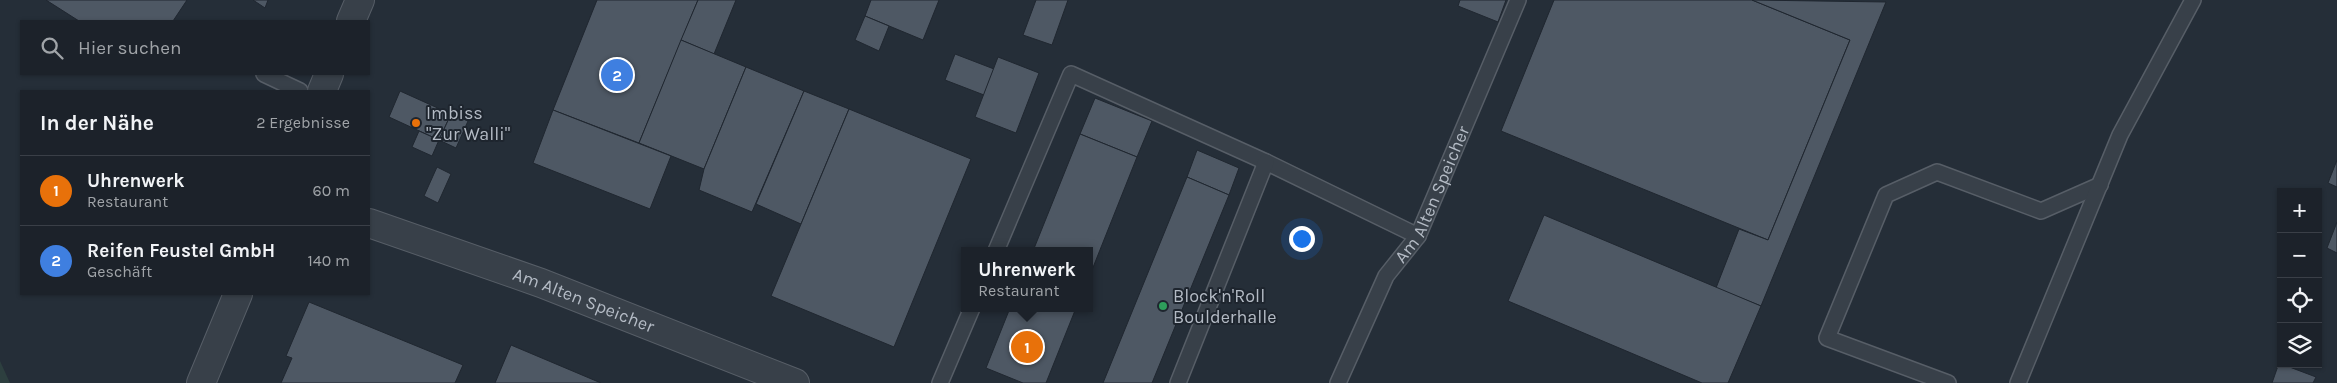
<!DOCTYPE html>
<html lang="de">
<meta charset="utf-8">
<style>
body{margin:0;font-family:Karla,sans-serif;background:#252a32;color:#f1f3f6}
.controls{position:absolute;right:15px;bottom:15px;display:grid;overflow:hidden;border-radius:0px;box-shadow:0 1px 4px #0004}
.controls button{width:45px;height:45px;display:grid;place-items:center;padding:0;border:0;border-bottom:1px solid #3a3f47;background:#1c222a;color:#f1f3f6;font:25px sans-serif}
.you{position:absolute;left:1301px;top:238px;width:18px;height:18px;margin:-12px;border:4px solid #fff;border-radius:50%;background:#1a73e8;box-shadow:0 0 0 8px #1a73e833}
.badge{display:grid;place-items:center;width:32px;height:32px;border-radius:50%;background:#92b6eb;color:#fff;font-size:16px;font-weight:700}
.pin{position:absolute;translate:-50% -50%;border:2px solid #fff;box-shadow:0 1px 5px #0006}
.popup{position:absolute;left:961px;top:247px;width:132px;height:65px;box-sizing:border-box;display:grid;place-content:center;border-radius:0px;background:#1c222a;filter:drop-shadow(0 1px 4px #0005);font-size:16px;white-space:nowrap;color:#a0a4a8}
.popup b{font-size:19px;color:#f1f3f6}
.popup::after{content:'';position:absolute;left:50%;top:100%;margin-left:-10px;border:10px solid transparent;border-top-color:#1c222a}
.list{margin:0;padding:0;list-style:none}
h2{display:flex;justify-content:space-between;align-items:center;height:65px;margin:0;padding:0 20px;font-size:21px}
h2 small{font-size:16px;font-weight:400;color:#a0a4a8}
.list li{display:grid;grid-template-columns:32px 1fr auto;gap:15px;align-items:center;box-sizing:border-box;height:70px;padding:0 20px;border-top:1px solid #3a3f47}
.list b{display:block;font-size:19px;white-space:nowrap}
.list p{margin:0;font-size:16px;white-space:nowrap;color:#a0a4a8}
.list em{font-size:16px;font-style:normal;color:#a0a4a8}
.icon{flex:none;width:28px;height:28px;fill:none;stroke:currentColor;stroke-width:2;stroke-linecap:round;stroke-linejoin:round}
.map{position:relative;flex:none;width:2337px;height:383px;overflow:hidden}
.search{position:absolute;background:#1c222a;box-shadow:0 1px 4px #0004;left:20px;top:20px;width:350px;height:55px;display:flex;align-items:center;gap:12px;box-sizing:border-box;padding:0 18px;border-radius:0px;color:#a0a4a8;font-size:19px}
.panel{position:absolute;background:#1c222a;box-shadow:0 1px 4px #0004;left:20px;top:90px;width:350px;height:205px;border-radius:0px}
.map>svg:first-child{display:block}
.green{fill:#2d3f3f}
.building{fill:#4e5864;stroke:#202730}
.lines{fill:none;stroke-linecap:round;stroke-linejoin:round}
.service-casing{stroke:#575e67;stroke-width:18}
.minor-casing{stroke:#575e67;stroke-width:30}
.tertiary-casing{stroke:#575e67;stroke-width:30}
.service{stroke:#384049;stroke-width:15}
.minor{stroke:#384049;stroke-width:28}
.tertiary{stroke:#384049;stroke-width:28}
.food-dot{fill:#e8710a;stroke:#1e252e;stroke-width:2}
.leisure-dot{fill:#2e9e5b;stroke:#1e252e;stroke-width:2}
.labels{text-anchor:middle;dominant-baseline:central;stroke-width:4;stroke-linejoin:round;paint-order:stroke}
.poi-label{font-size:18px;fill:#b4bbc5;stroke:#1e252e;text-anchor:start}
.street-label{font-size:18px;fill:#b4bbc5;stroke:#1e252e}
</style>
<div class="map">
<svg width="2337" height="383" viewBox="0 0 2337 383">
<rect width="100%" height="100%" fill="#252e38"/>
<polygon class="green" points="0,361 10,383 0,383"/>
<g class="building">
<polygon points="46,0 187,0 173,21 79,21"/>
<polygon points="253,0 268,0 265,8"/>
<polygon points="597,0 698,0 639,143 553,110"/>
<polygon points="698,0 736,0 714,54 681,40"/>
<polygon points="871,0 939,0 923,40 865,16"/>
<polygon points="1036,0 1068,0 1052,45 1023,35"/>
<polygon points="1460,0 1506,0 1498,22 1458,6"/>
<polygon points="1554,0 1752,0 1850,40 1768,240 1501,131"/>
<polygon points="1752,0 1886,2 1761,306 1716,288 1739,229 1768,240 1850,40"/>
<polygon points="865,16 889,26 879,51 855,40"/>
<polygon points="681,40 746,67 704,169 639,143"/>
<polygon points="955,54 994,69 984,95 945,80"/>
<polygon points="998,57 1039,73 1016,133 975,117"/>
<polygon points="746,67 804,91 752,212 699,190 704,169"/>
<polygon points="400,91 451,114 439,140 389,117"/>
<polygon points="804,91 849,109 801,224 756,204"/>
<polygon points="1095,98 1152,121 1137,157 1080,134"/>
<polygon points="849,109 971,159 894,347 771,296"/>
<polygon points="553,110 671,156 650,209 533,163"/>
<polygon points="451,114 468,121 456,148 439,140"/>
<polygon points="419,131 439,140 432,156 412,147"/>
<polygon points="1080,134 1137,157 1090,275 1090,251 1033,251"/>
<polygon points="1197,150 1239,168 1229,195 1187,177"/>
<polygon points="2337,160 2337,187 2328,183"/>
<polygon points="437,167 451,174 438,203 424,196"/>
<polygon points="1187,177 1229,195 1152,383 1103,383"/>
<polygon points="1544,215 1761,306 1728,383 1702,383 1508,301"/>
<polygon points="2337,222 2337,253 2327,248"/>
<polygon points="309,302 463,365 455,383 281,383 292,358 286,356"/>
<polygon points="1010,308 1076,308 1046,383 1023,383 986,368"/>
<polygon points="511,345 601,383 495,383"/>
<polygon points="2279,363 2316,377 2313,383 2272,383"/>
</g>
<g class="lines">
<defs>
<g id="service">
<polyline points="264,74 300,91"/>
<polyline points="996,251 1071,74 1266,162 1418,236"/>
<polyline points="940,383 972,308"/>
<polyline points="1178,383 1266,162"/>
<path id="s1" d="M1338 383 1386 276 1418 236 1518 0"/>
<polyline points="1948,383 1827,338 1886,195 1937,172 2041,211 2100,185"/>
<polyline points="2018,383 2120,135 2193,0"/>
</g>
<g id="minor">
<path id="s2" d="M369 223 541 283 795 383"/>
</g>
<g id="tertiary">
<polyline points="351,21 360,0"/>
<polyline points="322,91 329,74"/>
<polyline points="201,383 238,294"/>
</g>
</defs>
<use href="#service" class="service-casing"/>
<use href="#minor" class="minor-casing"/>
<use href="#tertiary" class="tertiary-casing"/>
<use href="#service" class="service"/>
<use href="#minor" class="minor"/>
<use href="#tertiary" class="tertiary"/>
</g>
<circle class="food-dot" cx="416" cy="123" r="5"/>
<circle class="leisure-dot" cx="1163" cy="306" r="5"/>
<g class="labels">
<g class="poi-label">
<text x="426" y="113">Imbiss<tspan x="426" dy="21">"Zur Walli"</tspan></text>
<text x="1173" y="296">Block'n'Roll<tspan x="1173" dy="21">Boulderhalle</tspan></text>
</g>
<g class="street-label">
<text stroke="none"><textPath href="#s1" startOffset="212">Am Alten Speicher</textPath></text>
<text stroke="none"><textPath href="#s2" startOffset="228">Am Alten Speicher</textPath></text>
</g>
</g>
</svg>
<div class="controls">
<button>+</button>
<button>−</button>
<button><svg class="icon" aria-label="locate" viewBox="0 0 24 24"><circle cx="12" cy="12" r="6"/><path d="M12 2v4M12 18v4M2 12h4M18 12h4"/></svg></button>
<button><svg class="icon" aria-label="layers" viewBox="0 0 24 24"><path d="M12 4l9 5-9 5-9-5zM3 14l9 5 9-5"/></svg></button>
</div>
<div class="you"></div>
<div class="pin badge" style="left:1027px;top:347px;background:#e8710a">1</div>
<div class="popup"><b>Uhrenwerk</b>Restaurant</div>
<div class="pin badge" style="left:617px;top:75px;background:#3f7fe0">2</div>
<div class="search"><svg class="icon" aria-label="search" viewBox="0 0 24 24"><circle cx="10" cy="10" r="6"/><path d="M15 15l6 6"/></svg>Hier suchen</div>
<section class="panel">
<h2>In der Nähe<small>2 Ergebnisse</small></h2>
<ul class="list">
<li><span class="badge" style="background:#e8710a">1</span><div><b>Uhrenwerk</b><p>Restaurant</p></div><em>60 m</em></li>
<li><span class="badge" style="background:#3f7fe0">2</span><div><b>Reifen Feustel GmbH</b><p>Geschäft</p></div><em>140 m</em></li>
</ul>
</section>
</div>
